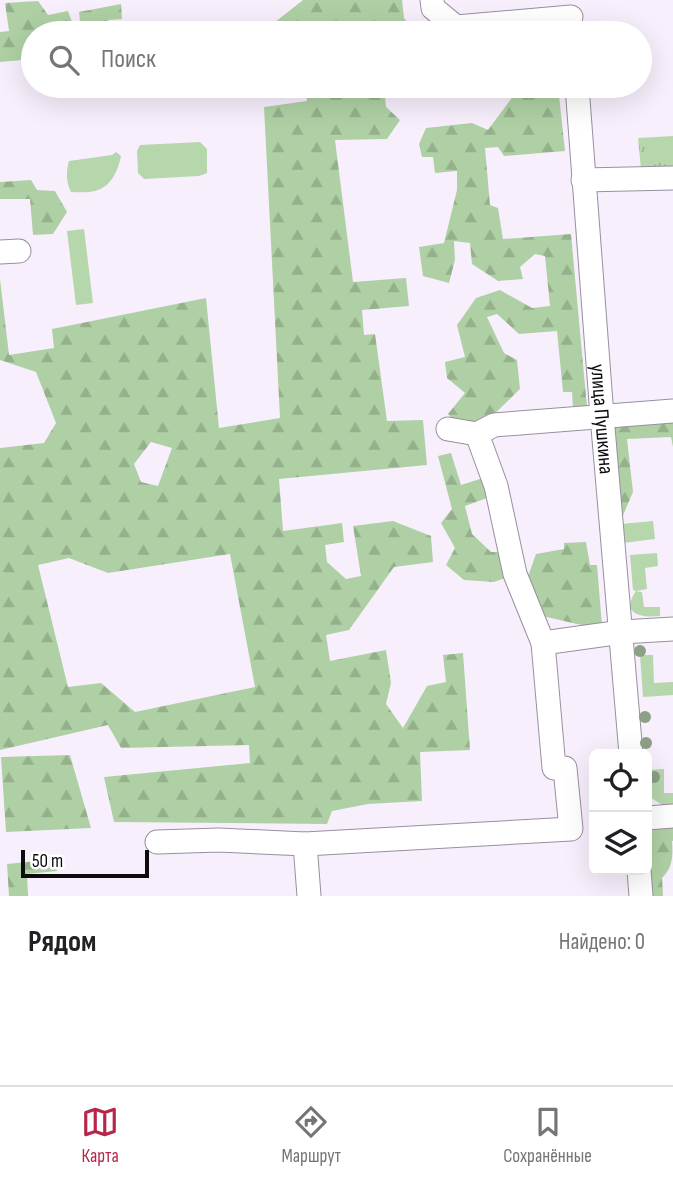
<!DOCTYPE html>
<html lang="ru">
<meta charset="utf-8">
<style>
body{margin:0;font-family:"Sofia Sans Condensed",sans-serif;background:#f2f2f2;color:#202124}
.controls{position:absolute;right:21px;bottom:21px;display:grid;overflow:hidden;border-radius:10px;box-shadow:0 7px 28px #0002}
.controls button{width:63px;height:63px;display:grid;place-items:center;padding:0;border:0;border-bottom:2px solid #e0e0e0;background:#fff;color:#202124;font:35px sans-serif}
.scale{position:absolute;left:21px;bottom:18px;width:128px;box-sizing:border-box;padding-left:7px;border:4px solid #0d0a10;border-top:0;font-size:19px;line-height:24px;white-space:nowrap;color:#0d0a10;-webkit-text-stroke:5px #fff;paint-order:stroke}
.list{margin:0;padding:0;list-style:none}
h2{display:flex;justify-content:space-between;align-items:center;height:91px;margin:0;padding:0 28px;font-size:30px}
h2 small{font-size:23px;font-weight:400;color:#757577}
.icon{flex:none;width:38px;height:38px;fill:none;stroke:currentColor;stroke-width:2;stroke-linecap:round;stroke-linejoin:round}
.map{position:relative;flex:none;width:673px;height:896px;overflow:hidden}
.search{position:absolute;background:#fff;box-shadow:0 7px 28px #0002;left:21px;right:21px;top:21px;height:77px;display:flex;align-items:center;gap:18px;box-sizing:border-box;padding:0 24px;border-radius:38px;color:#757577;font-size:26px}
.sheet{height:189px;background:#fff}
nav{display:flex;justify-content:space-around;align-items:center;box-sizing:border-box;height:98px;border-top:2px solid #e0e0e0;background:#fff;font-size:19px;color:#757577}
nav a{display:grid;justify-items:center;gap:4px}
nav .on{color:#b72649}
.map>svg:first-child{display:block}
.grass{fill:#b6d6ac}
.forest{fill:url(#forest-firs);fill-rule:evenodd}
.park{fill:url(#park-tufts)}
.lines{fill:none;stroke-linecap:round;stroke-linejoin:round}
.minor-casing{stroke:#998f9f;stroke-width:25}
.minor{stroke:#fff;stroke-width:23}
.tree{fill:#8ca086}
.labels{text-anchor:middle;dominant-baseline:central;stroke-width:6;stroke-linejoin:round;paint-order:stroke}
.street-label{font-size:21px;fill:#0d0a10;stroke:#fff}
</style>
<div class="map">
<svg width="673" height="896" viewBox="0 0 673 896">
<defs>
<pattern id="forest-firs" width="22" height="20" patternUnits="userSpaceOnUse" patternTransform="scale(1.75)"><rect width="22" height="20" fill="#afd0a4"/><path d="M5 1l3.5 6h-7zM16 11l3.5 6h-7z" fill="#95b18c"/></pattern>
<pattern id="park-tufts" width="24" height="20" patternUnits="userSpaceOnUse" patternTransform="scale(1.75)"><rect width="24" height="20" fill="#b6d6ac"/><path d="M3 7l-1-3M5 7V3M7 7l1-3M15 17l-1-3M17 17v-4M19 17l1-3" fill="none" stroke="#9bb693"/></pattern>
</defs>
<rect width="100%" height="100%" fill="#f8effd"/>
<g class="grass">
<polygon points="200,142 207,149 207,173 199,176 144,179 138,173 137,151 140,145"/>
<path d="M116 152 121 156C118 171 111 187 95 191 87 193 79 192 71 192 66 182 66 172 69 161L112 155Z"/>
<polygon points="84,229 93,303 76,305 67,231"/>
<polygon points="653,521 655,539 623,543 621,524"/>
<path d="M657 553 658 566 645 568 647 589 636 591 642 592 644 607H660V616C641 618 620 614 636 591L633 590 630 555Z"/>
<polygon points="640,655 653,655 654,683 673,682 673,695 643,697"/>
<polygon points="664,769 664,793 673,793 673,805 664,806 651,798 647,770"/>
</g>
<g class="forest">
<polygon points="303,0 402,0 404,18 415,33 379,33 373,29 368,33 206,33 228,22 265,30"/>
<polygon points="38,1 48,15 68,11 72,22 80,21 79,12 121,4 122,19 108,20 109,33 63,33 63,31 33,33 33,59 0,62 0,32 9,31 5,3"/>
<path d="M300 86H384L386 107 400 120 387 139 335 140 353 282 406 278 409 306 362 310 364 335 375 334 387 421 423 420 427 465 279 479 283 531 342 523 344 542 325 545 327 562 346 579 361 576 353 526 393 521 431 536 433 562 394 567 349 630 326 635 330 661 386 650 391 683 386 704 403 728 427 686 446 682 443 655 463 653 470 750 420 752 422 801 368 804 332 811 327 824 114 822 104 777 250 763 249 745 121 748 108 725 0 750V448L44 443 56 423 36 372 0 360V279L9 355 54 348 52 329 206 298 219 428 280 418 264 107 307 101 306 89ZM151 442 172 448 158 486 141 482 134 464ZM230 554 255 687 135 712 101 683 68 687 38 565 69 558 108 573Z"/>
<polygon points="540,86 558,86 565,151 504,156 498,147 485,148 490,205 498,208 503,239 571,234 587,407 573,409 572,392 563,392 557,331 519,334 497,314 487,317 504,353 517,360 520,389 486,422 458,425 448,414 465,393 447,378 445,362 465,357 457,325 476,298 500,290 532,308 550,306 545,256 535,254 520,267 523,279 498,281 472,264 470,243 454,241 455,260 449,283 423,276 419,247 444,243 457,190 457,171 435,173 433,157 422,157 419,144 426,128 472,123 488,130 519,88"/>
<polygon points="31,180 37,190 55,191 67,212 53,234 33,235 30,199 0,199 0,182"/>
<polygon points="673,415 673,447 671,437 627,439 633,492 621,520 604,420"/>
<polygon points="451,453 461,485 483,478 487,498 465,506 472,534 491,552 506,552 511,576 494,582 464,580 446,565 455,548 441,523 452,509 438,456"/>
<polygon points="586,542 590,565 597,565 602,626 590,627 538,615 526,582 536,554 564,549 564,543"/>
<polygon points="70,755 91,828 6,832 1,757"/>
<path d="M673 825V841H672C673 855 673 868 662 878L663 896H650L647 834 652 827Z"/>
<polygon points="56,859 57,871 27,874 28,896 9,896 7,864"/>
</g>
<polygon class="park" points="673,136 673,167 641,169 638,138"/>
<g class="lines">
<defs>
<g id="minor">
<polyline points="432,0 433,8 456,27 571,17"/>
<path id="s1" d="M577 86 602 416 631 754"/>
<polyline points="583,180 673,178"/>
<polyline points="0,252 19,251"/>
<polyline points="448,429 477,434 494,425 673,411"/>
<polyline points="543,643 622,632 673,629"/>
<polyline points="647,818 673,816"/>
<polyline points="157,842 219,840 305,844 571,829 565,768 554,768 543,643 515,574 496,486 477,434"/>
<polyline points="305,844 309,896"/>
<polyline points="639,870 641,896"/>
</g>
</defs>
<use href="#minor" class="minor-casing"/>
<use href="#minor" class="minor"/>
</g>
<g class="tree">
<circle cx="640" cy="651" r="6"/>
<circle cx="645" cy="717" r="6"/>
<circle cx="646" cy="743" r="6"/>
<circle cx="654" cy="777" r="6"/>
</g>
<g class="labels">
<g class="street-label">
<text stroke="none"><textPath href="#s1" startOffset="334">улица Пушкина</textPath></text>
</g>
</g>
</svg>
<div class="controls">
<button><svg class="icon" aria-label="locate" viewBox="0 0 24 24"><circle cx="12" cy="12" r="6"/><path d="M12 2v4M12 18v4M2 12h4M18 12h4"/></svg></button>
<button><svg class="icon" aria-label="layers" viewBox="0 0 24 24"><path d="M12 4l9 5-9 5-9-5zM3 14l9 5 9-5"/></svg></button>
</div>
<div class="scale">50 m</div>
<div class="search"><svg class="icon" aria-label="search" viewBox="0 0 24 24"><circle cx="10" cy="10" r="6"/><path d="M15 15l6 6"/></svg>Поиск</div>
</div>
<section class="sheet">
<h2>Рядом<small>Найдено: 0</small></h2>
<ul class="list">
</ul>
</section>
<nav>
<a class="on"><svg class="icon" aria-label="map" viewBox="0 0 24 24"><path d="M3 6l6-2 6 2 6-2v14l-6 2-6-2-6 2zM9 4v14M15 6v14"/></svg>Карта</a>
<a><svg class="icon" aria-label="directions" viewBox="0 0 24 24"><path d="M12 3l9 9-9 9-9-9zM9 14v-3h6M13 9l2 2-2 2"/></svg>Маршрут</a>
<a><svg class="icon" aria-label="saved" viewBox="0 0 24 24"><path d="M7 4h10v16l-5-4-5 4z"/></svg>Сохранённые</a>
</nav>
